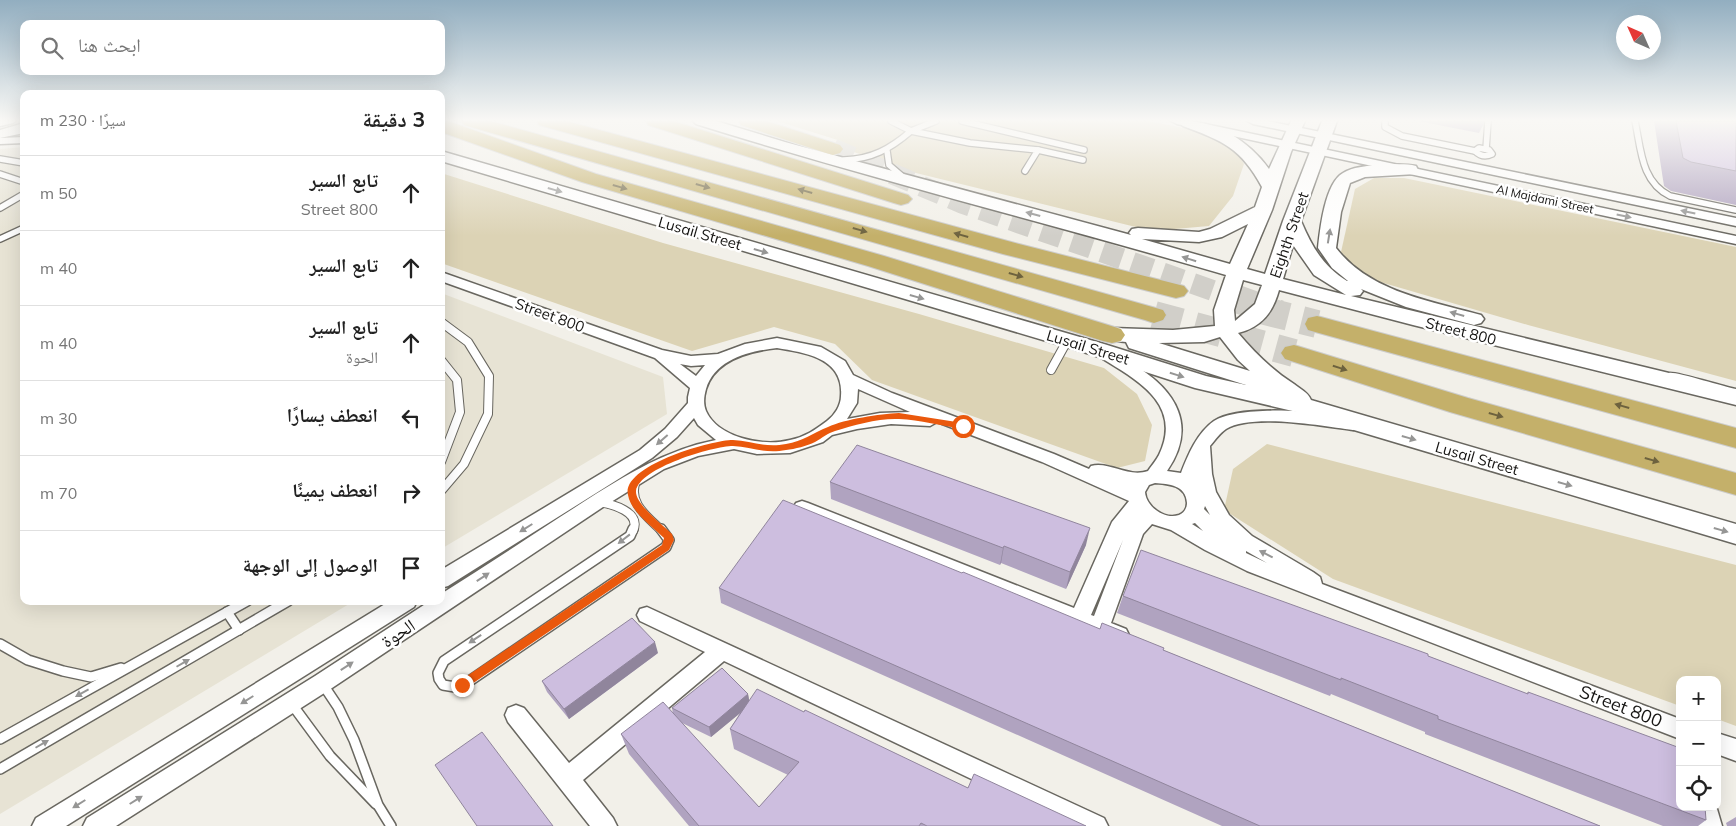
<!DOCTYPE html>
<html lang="ar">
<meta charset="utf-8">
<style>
body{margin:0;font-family:Mulish,"Noto Naskh Arabic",sans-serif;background:#f6f6f6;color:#222;direction:rtl}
.controls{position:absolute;right:15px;bottom:15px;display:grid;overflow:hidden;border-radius:10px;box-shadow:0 5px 20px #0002}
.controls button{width:45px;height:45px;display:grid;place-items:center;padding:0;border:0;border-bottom:1px solid #e0e0e0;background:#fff;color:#222;font:25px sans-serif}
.compass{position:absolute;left:1616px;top:15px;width:45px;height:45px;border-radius:50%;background:#fff;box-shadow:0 5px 20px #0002;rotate:315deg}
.stop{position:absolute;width:15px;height:15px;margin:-11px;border:4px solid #ea580c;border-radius:50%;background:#fff}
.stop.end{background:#ea580c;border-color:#fff;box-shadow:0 1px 5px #0008}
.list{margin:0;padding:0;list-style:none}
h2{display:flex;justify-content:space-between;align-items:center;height:65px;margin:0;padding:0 20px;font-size:21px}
h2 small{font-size:16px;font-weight:400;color:#767676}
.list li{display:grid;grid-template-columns:32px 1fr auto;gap:15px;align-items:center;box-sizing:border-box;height:75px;padding:0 20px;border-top:1px solid #e0e0e0}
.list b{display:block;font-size:19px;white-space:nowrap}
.list p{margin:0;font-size:16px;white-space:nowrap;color:#767676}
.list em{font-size:16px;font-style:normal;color:#767676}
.icon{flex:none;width:28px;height:28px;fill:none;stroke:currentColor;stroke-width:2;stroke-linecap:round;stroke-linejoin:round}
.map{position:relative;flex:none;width:1736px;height:826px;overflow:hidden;direction:ltr}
.search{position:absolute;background:#fff;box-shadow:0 5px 20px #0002;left:20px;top:20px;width:425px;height:55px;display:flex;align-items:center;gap:12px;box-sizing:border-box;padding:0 18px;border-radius:10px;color:#767676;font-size:19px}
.panel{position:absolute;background:#fff;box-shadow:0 5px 20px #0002;left:20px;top:90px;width:425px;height:515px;border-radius:10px;direction:rtl}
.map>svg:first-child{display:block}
.built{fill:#e7e3d4}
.green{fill:#dcd3b5}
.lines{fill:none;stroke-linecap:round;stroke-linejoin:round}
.highway-tunnel-far1{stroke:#d1cfc9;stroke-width:21;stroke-dasharray:21 11;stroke-linecap:butt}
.highway-tunnel{stroke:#d1cfc9;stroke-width:28;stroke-dasharray:28 14;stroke-linecap:butt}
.lane-far2-casing{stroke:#696760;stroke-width:8}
.lane-far1-casing{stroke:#696760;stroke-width:10}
.lane-casing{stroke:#696760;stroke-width:12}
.street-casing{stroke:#696760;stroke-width:3}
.secondary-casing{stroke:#696760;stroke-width:3}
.highway-casing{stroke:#cccccb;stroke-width:2}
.lane-far2{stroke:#fff;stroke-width:5.5}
.lane-far1{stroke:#fff;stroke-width:8}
.lane{stroke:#fff;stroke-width:9}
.street{fill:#fff;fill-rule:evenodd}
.secondary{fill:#fff;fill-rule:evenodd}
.highway{fill:#c4b06a;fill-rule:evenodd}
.wall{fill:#b0a3c0;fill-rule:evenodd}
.shaded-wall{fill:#90859c}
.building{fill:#cdbedf;stroke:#90859c}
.oneway{fill:#6d623e}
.oneway2{fill:#969695}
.route{fill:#ea580c}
.labels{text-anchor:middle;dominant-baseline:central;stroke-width:5;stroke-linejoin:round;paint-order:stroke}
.far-street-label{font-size:12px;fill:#161513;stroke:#fff}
.street-label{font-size:15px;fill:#161513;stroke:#fff}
.near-street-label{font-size:18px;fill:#161513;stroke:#fff}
</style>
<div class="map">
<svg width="1736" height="826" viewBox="0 0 1736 826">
<rect width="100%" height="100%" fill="#f2f0e9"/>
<g class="built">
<polygon points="24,147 24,601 354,601 0,814 0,149"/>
<polygon points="441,293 663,377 667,414 441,549"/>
</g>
<g class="green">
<polygon points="777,121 1148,121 1230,137 1244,164 1233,196 1209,226 1152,231 916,173 839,147 841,141"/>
<polygon points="441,173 663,243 919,314 1104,368 1137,394 1152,425 1145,461 1117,468 872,380 835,344 774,327 692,351 441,263"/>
<polygon points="1374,178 1404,178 1736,247 1736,381 1528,325 1363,277 1341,252 1355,189"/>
<polygon points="1267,444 1736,565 1736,726 1717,719 1717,680 1680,680 1680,706 1333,579 1224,510 1233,469"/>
</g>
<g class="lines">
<polyline class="highway-tunnel-far1" points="833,149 962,203 1240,300"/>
<g class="highway-tunnel">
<polyline points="1237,299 1279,314"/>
<polyline points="1261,310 1317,324"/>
<polyline points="1154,315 1294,353"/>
</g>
<defs>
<g id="lane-far2">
<polyline points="936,121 911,131 970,143 1038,150 1025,171"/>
<polyline points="962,121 1084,150"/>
<polyline points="1385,121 1385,127 1402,136 1475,151"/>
<path d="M1635 121C1641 149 1641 182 1670 196L1736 210"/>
<path d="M1479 148 1489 150 1492 154C1486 157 1480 156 1475 151Z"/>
<polyline points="1486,149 1488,121"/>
<polyline points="1038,150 1083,160"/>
<polyline points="887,151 889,165 903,177"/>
<polyline points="0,159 24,163"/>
<path d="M844 160C872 159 890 149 911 131L891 121"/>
<polyline points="0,174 24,182"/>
<polyline points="0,208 24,194"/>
<polyline points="0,239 24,228"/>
</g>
<g id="lane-far1">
<polyline points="441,322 468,342 489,376 488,414 464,464 441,491"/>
<polyline points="441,360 457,380 460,412 441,462"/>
<polyline points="1051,370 1067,341"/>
<path d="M636 481C627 503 648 517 662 531"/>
<path d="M599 502C612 504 642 512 633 531"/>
</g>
<g id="lane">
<polyline points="633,529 630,536 444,661 438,673 439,679 443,685 455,687 468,682 666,547 669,540 661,529"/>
<polyline points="227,612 239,630"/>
<polyline points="0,644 28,660 63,671 91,677 121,668"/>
<polyline points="322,683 338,707 354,740 378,805 391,826"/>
<polyline points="291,703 330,756 376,804"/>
<polyline points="0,739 247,601"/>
<polyline points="0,769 288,601"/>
</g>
<g id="street">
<polygon points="0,121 15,121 13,123 0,126"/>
<polygon points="1171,121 1191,121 1736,236 1736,244 1177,124"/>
<polygon points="1247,121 1267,121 1736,218 1736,226 1253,124"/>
<polygon points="24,137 24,143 0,144 0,138"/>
<path d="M441 272 662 350 691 356 718 354 745 344 777 338 821 347 845 361 853 375 892 393 1054 454 1089 469 1091 466C1109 461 1128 478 1148 471 1151 466 1156 461 1159 455 1184 403 1135 379 1098 356L1095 353 1098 350 1103 348C1114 351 1124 359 1134 365 1176 390 1198 426 1167 471L1181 473C1188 455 1197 433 1214 421 1240 404 1329 411 1359 420L1361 424 1359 428 1353 430C1323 426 1252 413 1226 429 1220 433 1215 440 1210 446L1212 474 1216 492 1229 515 1252 536 1313 572 1320 577 1322 584 1680 719V739L1247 571 1205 550 1171 530 1152 524 1143 534 1111 623 1126 629 1129 635 1126 641 1119 644 796 513 793 508 796 503 802 501 808 503 1074 608 1112 522 1129 501 1042 462 937 422 930 426 891 424 857 429 832 435 823 442 790 453 757 454 734 449 698 456 664 469 603 507 329 690 116 826H83L87 818 315 676 430 601H441V594C481 569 520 543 560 517 609 486 658 451 716 440L698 425 694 418 677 437 652 458 448 586 441 588V570L640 450 665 429 688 403V397L690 388 655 358 441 281ZM777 348C806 353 844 358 841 396 841 405 835 415 827 421 815 430 805 437 790 440 764 447 718 438 706 411 703 404 704 396 706 389 715 359 750 351 777 348ZM680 364 691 366 705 365 696 376ZM858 389 910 412 880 413 847 419 857 403ZM1155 483C1169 484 1186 485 1187 503 1187 508 1184 513 1179 515 1164 520 1146 506 1145 492L1149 485ZM1205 506 1210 515 1204 509ZM1195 523 1203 531 1192 524ZM1123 540 1094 616 1091 615ZM1246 551 1267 563 1246 553Z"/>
<polygon points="390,601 417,601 414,607 66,826 32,826 36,818"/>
<polygon points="647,607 1104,818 1108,826 1070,826 724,661 583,780 613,818 617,826 590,826 508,722 505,715 508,708 516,705 524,708 569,763 705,652 640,621 637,615 640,609"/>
<polygon points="1717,733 1736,739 1736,761 1717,754"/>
<polygon points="1704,807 1717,809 1722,826 1698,826 1697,817 1701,809"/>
</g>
<g id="secondary">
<path d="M693 121H716L785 142 1131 235 1129 233 1132 229 1138 228 1199 232 1210 229 1255 207 1262 187C1241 148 1223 141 1183 126L1180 123 1182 121C1217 121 1249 141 1269 169L1291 121H1305L1291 152 1272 210 1247 269 1265 274 1283 221 1322 121H1337L1301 221C1312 247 1323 266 1347 281H1348L1332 268 1318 248C1320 229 1325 183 1343 173 1353 167 1366 166 1377 165 1390 165 1404 163 1416 166L1418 170 1416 174 1365 177 1350 183 1341 212 1336 248C1370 292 1430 301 1481 315L1484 319 1481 323 1474 325 1406 307 1361 289 1363 291 1360 295 1351 296 1669 373C1675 371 1724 387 1736 389V405L1413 325 1279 290C1273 312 1262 327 1238 333 1254 352 1272 370 1294 384 1300 389 1308 392 1311 400L1736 524V544L1354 430 1314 416 1195 388 1090 354 441 161V151L1104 344 1206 376 1246 385 1129 348 1126 342 1105 340 1102 335 1105 330 1112 328 1173 330 1215 326 1214 310 1226 275C1049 223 871 179 696 124ZM1248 224 1230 264 1142 239 1199 242 1222 237ZM1293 245 1314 275 1346 295 1283 279ZM1243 280 1262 285 1255 304 1235 321 1234 310ZM1220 337 1238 360 1250 371 1159 343 1204 342Z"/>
<polygon points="24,123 24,133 0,138 0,130"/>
</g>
<g id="highway">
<polygon points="441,121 448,121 596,174 884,256 1121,329 1125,335 1121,341 1112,343 1103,341 868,266 582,182 441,132"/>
<polygon points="462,121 490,121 1163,310 1166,315 1163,320 1154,323 1145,320 464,125"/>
<polygon points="537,121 566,121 1019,244 1184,286 1188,291 1184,296 1176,298 1003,254 539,125"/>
<polygon points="646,121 673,121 908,195 912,199 908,203 901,205 894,203 648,125"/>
<polygon points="739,121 766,121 840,145 843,149 840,153 833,155 826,153 741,125"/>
<polygon points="1317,316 1736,428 1736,448 1308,330 1305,324 1308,318"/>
<polygon points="1294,345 1468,398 1736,473 1736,495 1450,412 1285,359 1281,353 1285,347"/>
</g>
</defs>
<use href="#lane-far2" class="lane-far2-casing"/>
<use href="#lane-far1" class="lane-far1-casing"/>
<use href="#lane" class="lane-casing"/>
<use href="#street" class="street-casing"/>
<use href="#secondary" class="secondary-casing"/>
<use href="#highway" class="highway-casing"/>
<use href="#lane-far2" class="lane-far2"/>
<use href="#lane-far1" class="lane-far1"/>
<use href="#lane" class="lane"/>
<use href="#street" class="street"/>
<use href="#secondary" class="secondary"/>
<use href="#highway" class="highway"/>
</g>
<g class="wall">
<polygon points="1418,121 1485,121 1479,133"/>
<polygon points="1654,121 1736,121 1736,205 1671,191 1664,186"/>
<polygon points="830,482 1086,545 1066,589 1001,563 1000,565 831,499"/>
<polygon points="719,588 1100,629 1163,650 1600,826 1222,826 721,603"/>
<polygon points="1123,596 1428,656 1527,694 1528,692 1706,820 1698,826 1663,826 1425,734 1425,732 1331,694 1330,696 1117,613"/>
<polygon points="658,653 569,719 547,692 542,681"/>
<path d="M748 694 749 700 804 712 968 788 1086 826H689L629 754 621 734 673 714 672 708ZM740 713 730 729 734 749 788 775 759 807 680 722 711 737Z"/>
<polygon points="1736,817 1736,826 1727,826 1726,823"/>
</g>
<g class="shaded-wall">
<polygon points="1090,528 1086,545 1066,589 1070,572"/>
<polygon points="1004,546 1001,563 1000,565 1003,548"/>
<polygon points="655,642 658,653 569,719 564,709"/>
<polygon points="748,694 750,705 711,737 709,727"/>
</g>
<g class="building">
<polygon points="1676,121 1736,121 1736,171 1691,162 1683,158"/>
<polygon points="857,445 1090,528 1070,572 1004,546 1003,548 830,482"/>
<polygon points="783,500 962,573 963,572 1100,629 1102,623 1164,648 1163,650 1600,826 1260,826 719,588"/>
<polygon points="1141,550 1428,654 1428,656 1528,694 1528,692 1680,748 1680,807 1705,807 1706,820 1438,719 1438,716 1341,678 1341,680 1123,596"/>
<polygon points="632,618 655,642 564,709 542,681"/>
<polygon points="722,668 748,694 709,727 672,708"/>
<polygon points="757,689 804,712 805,710 968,788 974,774 1086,826 927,826 921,823 919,826 699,826 621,734 663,702 759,807 799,762 730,729"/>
<polygon points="482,732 553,826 477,826 435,765"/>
</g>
<defs><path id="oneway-solid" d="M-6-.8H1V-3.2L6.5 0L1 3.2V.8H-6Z" transform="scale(1.25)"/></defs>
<g class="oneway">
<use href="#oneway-solid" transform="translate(703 186) rotate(16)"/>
<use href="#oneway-solid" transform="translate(620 187) rotate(16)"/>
<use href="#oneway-solid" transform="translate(805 191) rotate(-164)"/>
<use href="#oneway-solid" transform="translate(860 230) rotate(16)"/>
<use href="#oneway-solid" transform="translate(961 235) rotate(-164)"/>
<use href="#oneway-solid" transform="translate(1016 275) rotate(16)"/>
<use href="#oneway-solid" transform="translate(1340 368) rotate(17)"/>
<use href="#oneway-solid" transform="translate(1622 406) rotate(-164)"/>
<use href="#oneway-solid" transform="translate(1496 415) rotate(16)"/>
<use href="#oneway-solid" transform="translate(1652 460) rotate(16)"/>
</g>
<g class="oneway2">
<use href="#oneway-solid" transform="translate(555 190) rotate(16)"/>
<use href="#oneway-solid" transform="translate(1688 212) rotate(-168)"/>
<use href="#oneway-solid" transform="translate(1033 214) rotate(-165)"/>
<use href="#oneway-solid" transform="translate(1624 216) rotate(12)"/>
<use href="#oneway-solid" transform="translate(1329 236) rotate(-81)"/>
<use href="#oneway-solid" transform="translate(761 251) rotate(16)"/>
<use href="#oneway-solid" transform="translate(1189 259) rotate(-163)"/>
<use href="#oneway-solid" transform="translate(917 297) rotate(16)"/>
<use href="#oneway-solid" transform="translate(1457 314) rotate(-164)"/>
<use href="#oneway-solid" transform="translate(1177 375) rotate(17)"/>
<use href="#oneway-solid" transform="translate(1409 438) rotate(16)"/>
<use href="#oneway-solid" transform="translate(662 440) rotate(139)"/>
<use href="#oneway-solid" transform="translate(1565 484) rotate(16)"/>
<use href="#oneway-solid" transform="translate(526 528) rotate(148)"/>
<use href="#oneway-solid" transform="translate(1721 530) rotate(16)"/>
<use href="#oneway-solid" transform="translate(624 539) rotate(142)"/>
<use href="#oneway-solid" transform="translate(1266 554) rotate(-153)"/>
<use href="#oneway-solid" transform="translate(483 577) rotate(-33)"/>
<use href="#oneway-solid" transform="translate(475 639) rotate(146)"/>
<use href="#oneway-solid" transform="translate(183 663) rotate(-30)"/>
<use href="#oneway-solid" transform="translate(347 666) rotate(-33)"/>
<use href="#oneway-solid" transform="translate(82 693) rotate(151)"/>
<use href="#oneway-solid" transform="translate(247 700) rotate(148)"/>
<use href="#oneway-solid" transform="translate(42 744) rotate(-30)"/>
<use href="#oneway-solid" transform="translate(136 800) rotate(-32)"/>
<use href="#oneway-solid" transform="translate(79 804) rotate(148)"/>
</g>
<linearGradient id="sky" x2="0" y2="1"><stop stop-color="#92aec0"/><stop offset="0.51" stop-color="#f9f8f5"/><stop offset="1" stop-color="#f9f8f5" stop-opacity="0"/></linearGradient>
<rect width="1736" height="236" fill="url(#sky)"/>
<path class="route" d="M899 413 963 423 967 426 963 429C942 426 920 420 899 419 879 418 854 425 835 431 828 433 822 438 815 442 807 446 795 449 786 450 765 454 751 447 733 446 713 446 639 468 636 491 635 504 663 525 672 534L674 540 669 550 466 688H458L457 685 458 682 662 545 664 538C652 526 631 512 628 495 621 466 711 440 733 440 751 441 765 448 786 444 803 441 813 433 828 427 845 419 880 414 899 413Z"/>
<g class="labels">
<g class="far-street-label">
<text transform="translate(1545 199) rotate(12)">Al Majdami Street</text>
</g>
<g class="street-label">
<text transform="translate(700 233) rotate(16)">Lusail Street</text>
<text transform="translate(1289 235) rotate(-71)">Eighth Street</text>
<text transform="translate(550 315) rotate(20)">Street 800</text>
<text transform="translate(1461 331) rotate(14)">Street 800</text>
<text transform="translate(1088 347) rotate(17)">Lusail Street</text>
<text transform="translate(1477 458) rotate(16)">Lusail Street</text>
</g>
<g class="near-street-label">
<text transform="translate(398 633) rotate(-33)">الحوة</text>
<text transform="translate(1621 706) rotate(21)">Street 800</text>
</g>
</g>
</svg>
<div class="controls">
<button>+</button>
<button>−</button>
<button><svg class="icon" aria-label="locate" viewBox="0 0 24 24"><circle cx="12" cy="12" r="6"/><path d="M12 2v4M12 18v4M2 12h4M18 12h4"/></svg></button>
</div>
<svg class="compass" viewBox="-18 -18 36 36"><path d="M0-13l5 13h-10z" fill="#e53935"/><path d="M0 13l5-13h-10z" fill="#767676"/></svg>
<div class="stop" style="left:963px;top:426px"></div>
<div class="stop end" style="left:462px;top:685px"></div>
<div class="search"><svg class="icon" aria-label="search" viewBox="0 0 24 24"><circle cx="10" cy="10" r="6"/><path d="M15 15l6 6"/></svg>ابحث هنا</div>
<section class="panel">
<h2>3 دقيقة<small>سيرًا · 230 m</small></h2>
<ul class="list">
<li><svg class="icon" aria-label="ahead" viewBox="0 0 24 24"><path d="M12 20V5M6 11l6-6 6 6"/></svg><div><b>تابع السير</b><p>Street 800</p></div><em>50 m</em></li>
<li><svg class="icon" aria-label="ahead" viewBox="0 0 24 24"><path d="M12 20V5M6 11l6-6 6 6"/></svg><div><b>تابع السير</b></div><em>40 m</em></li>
<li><svg class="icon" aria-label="ahead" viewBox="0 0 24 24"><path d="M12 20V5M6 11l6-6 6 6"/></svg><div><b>تابع السير</b><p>الحوة</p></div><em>40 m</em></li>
<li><svg class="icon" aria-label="left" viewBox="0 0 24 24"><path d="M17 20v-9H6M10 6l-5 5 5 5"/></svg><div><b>انعطف يسارًا</b></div><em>30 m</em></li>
<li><svg class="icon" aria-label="right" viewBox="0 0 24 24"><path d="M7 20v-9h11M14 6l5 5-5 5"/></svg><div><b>انعطف يمينًا</b></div><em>70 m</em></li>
<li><svg class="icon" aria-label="arrive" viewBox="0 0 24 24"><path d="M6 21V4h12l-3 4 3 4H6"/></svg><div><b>الوصول إلى الوجهة</b></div></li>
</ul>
</section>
</div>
